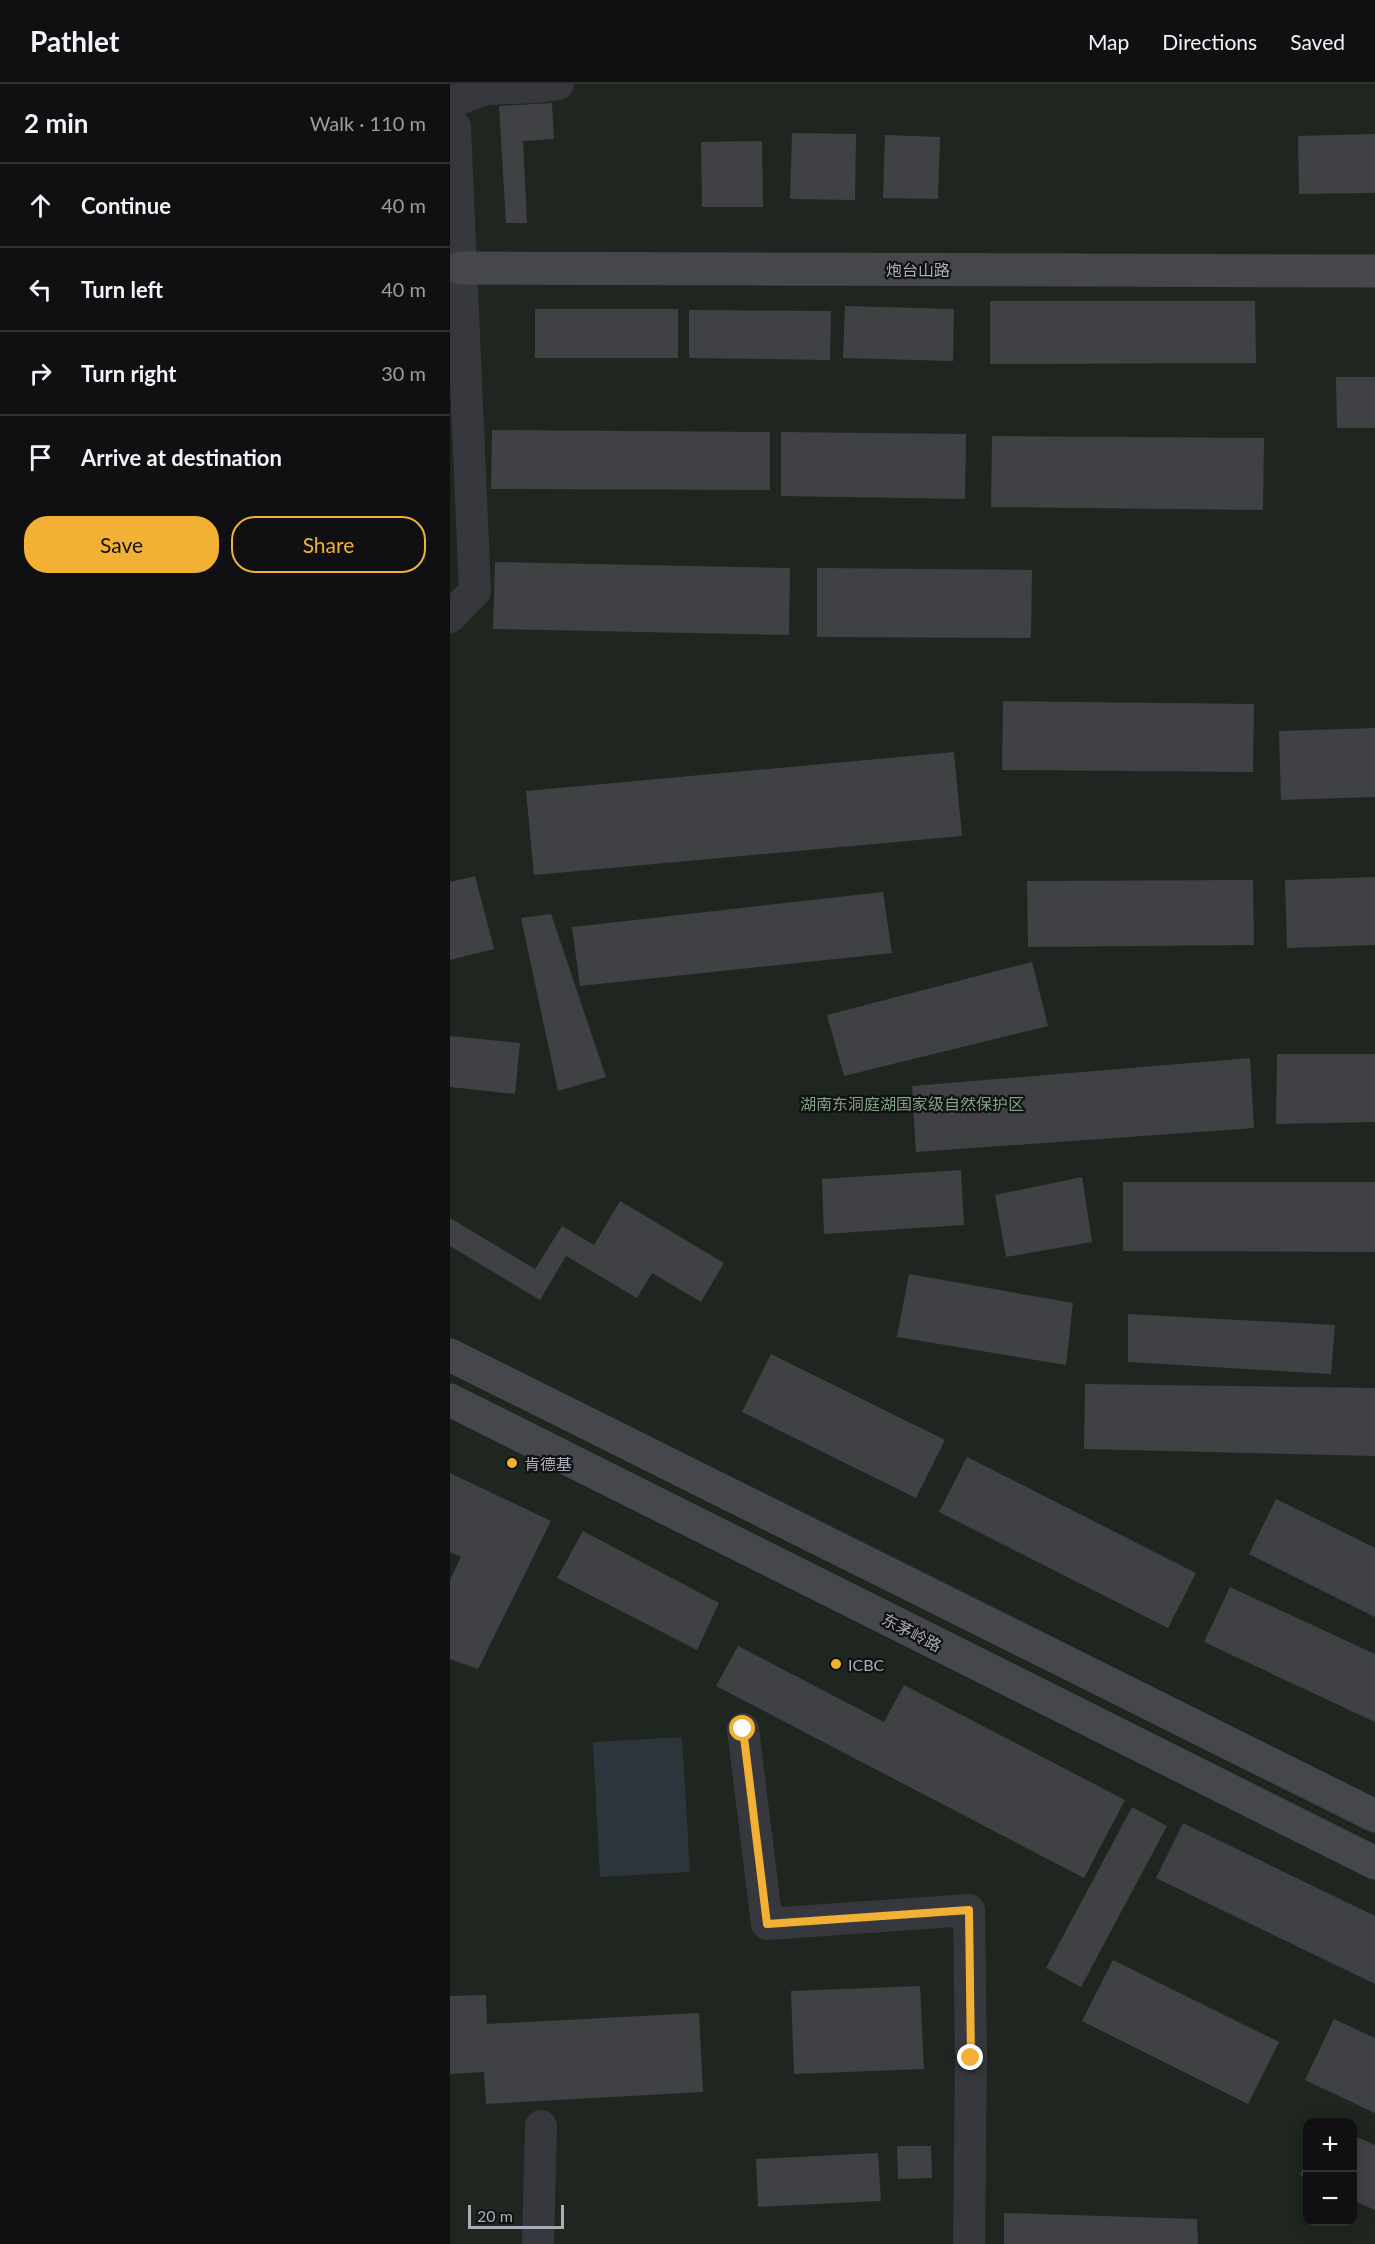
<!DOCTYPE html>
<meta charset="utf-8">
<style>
body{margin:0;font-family:Lato,"Noto Sans SC",sans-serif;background:#19191b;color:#f1f3f6}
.controls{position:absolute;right:18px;bottom:18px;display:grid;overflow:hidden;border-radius:12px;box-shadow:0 3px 15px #0003}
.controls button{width:54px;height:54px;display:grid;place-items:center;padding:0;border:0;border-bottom:2px solid #303032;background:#101012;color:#f1f3f6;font:30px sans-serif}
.scale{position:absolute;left:18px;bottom:15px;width:96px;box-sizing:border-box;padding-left:6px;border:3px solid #a8adb8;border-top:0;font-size:16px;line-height:21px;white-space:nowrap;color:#a8adb8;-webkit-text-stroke:4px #111113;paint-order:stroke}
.stop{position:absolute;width:18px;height:18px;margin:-14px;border:4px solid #f2b134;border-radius:50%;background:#fff}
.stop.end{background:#f2b134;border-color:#fff;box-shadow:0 2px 6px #0008}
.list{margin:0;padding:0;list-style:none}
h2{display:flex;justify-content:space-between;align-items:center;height:78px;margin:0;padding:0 24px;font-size:26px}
h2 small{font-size:20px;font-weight:400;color:#9c9d9f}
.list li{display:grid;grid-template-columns:39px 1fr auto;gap:18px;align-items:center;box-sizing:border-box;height:84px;padding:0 24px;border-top:2px solid #303032}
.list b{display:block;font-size:22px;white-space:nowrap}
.list em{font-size:20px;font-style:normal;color:#9c9d9f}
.actions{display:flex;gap:12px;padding:18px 24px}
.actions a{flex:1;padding:14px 0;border:2px solid #f2b134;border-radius:24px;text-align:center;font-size:21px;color:#f2b134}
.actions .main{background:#f2b134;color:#111}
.icon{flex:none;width:33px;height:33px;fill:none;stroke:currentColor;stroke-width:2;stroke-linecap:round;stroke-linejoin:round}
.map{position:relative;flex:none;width:925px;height:2160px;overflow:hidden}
header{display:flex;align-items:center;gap:36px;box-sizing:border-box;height:84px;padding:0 30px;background:#101012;border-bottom:2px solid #303032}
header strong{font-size:28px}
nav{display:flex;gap:33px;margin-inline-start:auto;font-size:21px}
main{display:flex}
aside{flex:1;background:#101012}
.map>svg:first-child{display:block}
.green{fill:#1e261f;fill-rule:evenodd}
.water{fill:#2c353c}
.building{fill:#404145}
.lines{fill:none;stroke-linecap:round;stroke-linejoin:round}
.street{stroke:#37383d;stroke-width:32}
.secondary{stroke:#45474d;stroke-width:33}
.route{stroke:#f2b134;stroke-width:8}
.poi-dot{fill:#f2b134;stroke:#111113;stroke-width:2}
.labels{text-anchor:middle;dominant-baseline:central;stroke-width:4.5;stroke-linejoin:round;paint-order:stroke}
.street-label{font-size:16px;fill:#a8adb8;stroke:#111113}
.park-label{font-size:16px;fill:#7fa381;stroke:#111113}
.poi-label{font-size:16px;fill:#a8adb8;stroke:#111113;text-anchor:start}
</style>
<header>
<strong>Pathlet</strong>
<nav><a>Map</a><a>Directions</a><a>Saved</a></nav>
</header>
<main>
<aside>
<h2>2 min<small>Walk · 110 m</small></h2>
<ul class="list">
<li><svg class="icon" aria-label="ahead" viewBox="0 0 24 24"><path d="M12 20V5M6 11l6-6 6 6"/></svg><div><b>Continue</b></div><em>40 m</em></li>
<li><svg class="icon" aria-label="left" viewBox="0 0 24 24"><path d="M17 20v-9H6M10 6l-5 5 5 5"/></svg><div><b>Turn left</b></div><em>40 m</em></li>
<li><svg class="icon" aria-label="right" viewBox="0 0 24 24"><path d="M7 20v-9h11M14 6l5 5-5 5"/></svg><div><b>Turn right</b></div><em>30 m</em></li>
<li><svg class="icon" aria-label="arrive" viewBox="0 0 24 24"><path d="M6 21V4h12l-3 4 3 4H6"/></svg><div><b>Arrive at destination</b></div></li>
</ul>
<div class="actions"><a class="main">Save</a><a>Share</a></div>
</aside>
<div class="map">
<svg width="925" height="2160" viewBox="0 0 925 2160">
<rect width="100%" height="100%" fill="#161618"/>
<path class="green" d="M0 0H925V2160H0ZM858 2038H902V2138H858Z"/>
<polygon class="water" points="232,1653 240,1788 150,1793 143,1658"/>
<g class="building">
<polygon points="102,19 104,55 73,57 77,139 56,139 49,22"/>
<polygon points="342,49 406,50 405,116 340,115"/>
<polygon points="925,50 925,109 849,110 848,52"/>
<polygon points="435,51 490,53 488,115 433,114"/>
<polygon points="312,57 313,123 252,123 251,58"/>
<polygon points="540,217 805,217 806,279 540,280"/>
<polygon points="395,222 504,225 503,277 393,274"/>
<rect x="85" y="225" width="143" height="49"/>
<polygon points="239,226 381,227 380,276 239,274"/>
<polygon points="886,293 925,293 925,344 887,344"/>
<polygon points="42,346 320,348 320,406 41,405"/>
<polygon points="331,348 516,350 515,415 331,412"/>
<polygon points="542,352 814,354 813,426 541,423"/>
<polygon points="45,478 340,484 339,551 43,545"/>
<polygon points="367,484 582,486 581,554 367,553"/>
<polygon points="553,617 804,620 803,688 552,686"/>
<polygon points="925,644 925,713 831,716 829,647"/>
<polygon points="504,668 512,752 84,791 76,707"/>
<polygon points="25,792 44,865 0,876 0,798"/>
<polygon points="925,793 925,861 837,864 835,796"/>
<polygon points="803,796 804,861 578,863 577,797"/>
<polygon points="433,808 442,869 130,902 122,843"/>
<polygon points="101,830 156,993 108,1007 71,834"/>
<polygon points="582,878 598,942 394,992 377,931"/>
<polygon points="0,952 70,959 65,1010 0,1003"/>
<polygon points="827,970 925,970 925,1038 826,1040"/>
<polygon points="800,974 804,1044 466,1068 462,1002"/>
<polygon points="511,1086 514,1141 374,1150 372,1095"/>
<polygon points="632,1093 642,1158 556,1173 545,1111"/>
<polygon points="673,1098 925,1098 925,1168 673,1167"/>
<polygon points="170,1117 274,1179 251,1218 202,1189 187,1214 116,1172 90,1216 0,1162 0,1134 85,1185 112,1142 144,1161"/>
<polygon points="459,1190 623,1219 616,1281 447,1253"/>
<polygon points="678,1230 885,1241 881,1290 678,1278"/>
<polygon points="321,1270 495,1356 466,1414 292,1328"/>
<polygon points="635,1300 925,1304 925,1372 634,1365"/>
<polygon points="517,1373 746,1489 718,1544 489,1428"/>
<polygon points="0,1389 101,1437 28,1585 0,1575 0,1496 11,1473 0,1468"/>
<polygon points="826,1415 925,1464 925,1533 799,1470"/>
<polygon points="133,1447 269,1519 247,1566 107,1494"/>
<polygon points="780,1503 925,1570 925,1638 754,1558"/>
<polygon points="288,1562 434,1638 454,1601 675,1716 634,1794 266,1602"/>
<polygon points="682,1723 717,1742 631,1903 596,1884"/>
<polygon points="733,1739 925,1832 925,1900 706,1794"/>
<polygon points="663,1876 829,1958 798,2020 632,1937"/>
<polygon points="470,1902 474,1985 344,1990 341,1907"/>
<polygon points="36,1911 37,1940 249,1929 253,2008 36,2020 34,1988 0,1990 0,1912"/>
<polygon points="884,1935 925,1954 925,2029 855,1996"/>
<polygon points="902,2051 925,2061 925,2126 902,2116"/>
<polygon points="447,2062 481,2062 482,2094 448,2095"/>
<polygon points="428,2069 431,2117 308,2123 306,2075"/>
<polygon points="858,2075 858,2095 850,2091"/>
<polygon points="554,2129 747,2135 748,2160 554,2160"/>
</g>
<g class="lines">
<g class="street">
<polyline points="0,18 36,5 89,3 108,0"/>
<polyline points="0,37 5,43 25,507 0,533"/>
<polyline points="293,1645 317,1840 519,1826 521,1974 519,2160"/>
<polyline points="88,2160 91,2042"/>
</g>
<g class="secondary">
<polyline points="11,184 925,187"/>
<polyline points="0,1271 925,1732"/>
<polyline points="0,1316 925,1779"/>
</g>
</g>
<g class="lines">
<polyline class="route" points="293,1645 317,1840 519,1826 521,1974"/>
</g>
<g class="poi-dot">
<circle cx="62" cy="1379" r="6"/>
<circle cx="386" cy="1580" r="6"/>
</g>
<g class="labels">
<g class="street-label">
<text x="468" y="185">炮台山路</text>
<text transform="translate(462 1548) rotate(27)">东茅岭路</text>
</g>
<g class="park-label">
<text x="462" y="1019">湖南东洞庭湖国家级自然保护区</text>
</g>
<g class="poi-label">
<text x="74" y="1379">肯德基</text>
<text x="398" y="1580">ICBC</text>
</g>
</g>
</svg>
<div class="controls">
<button>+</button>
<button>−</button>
</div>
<div class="scale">20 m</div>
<div class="stop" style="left:293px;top:1645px"></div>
<div class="stop end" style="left:521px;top:1974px"></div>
</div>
</main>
